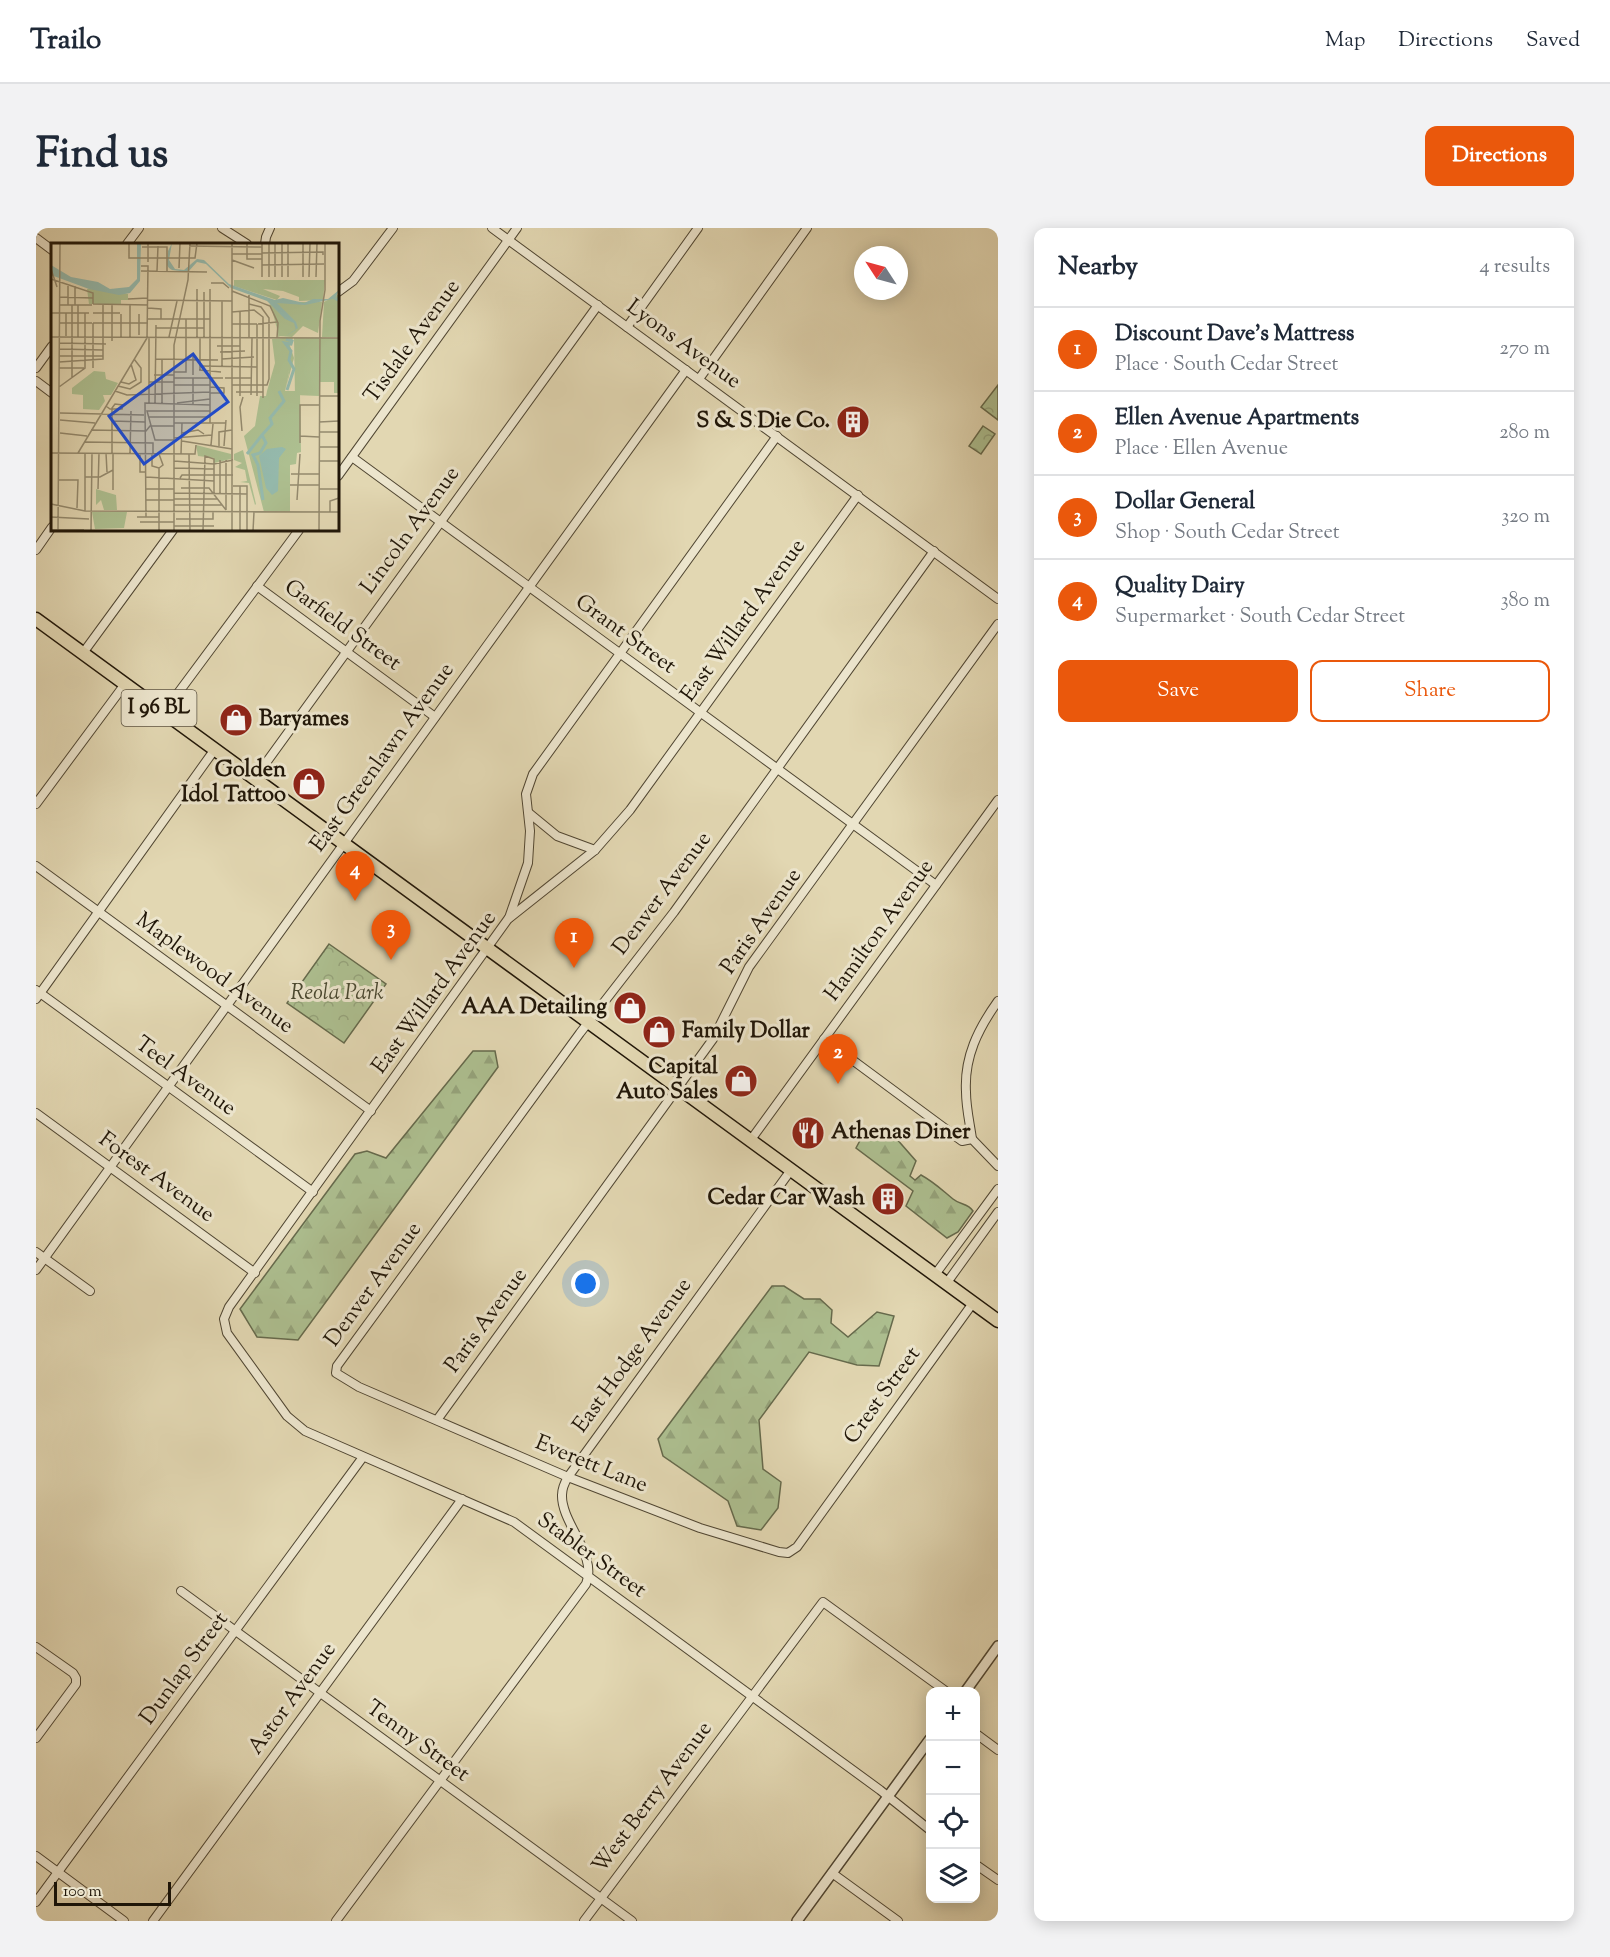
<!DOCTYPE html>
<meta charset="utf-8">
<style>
body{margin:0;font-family:"Sorts Mill Goudy",serif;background:#f2f2f3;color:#1f2937}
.controls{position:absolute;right:18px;bottom:18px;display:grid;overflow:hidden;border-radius:12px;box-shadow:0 3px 15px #0003}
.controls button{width:54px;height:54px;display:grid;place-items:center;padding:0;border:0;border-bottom:2px solid #e0e1e3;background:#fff;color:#1f2937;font:30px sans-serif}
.compass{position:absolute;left:818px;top:18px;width:54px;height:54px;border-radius:50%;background:#fff;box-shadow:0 3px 15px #0003;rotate:306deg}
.scale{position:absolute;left:18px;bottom:15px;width:117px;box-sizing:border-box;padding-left:6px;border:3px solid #201608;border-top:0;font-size:16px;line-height:21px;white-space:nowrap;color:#201608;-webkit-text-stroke:4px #ece5cd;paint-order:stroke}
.you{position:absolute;left:550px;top:1056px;width:21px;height:21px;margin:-15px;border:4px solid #fff;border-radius:50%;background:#1a73e8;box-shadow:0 0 0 9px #1a73e833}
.badge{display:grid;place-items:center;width:39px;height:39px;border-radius:50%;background:#ea580c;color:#fff;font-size:20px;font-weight:700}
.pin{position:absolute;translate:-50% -50px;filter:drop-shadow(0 2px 3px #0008)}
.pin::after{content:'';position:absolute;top:32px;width:21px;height:18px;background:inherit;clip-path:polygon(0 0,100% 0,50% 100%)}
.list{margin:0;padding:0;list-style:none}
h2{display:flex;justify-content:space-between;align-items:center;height:78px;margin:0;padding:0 24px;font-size:26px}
h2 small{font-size:20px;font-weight:400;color:#747a83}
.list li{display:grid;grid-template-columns:39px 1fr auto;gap:18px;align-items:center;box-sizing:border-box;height:84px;padding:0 24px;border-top:2px solid #e0e1e3}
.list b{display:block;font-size:22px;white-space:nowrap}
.list p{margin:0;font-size:20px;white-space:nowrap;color:#747a83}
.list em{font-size:20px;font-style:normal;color:#747a83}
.actions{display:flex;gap:12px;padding:18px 24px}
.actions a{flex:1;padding:14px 0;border:2px solid #ea580c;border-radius:12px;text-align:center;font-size:21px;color:#ea580c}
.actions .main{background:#ea580c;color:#fff}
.icon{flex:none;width:33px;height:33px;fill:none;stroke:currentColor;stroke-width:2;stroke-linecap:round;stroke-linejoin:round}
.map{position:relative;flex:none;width:962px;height:1693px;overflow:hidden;border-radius:12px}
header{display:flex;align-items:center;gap:36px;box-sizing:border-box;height:84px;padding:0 30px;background:#fff;border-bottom:2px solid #e0e1e3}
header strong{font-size:28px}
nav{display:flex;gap:33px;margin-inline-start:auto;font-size:21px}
.intro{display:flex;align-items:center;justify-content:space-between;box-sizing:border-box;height:144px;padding:0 36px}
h1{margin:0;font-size:42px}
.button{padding:15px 27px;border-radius:12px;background:#ea580c;color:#fff;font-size:21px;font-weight:700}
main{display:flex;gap:36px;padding:0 36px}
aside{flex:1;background:#fff;border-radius:12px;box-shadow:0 3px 15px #0003}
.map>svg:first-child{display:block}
.forest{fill:url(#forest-firs);stroke:#666a4c;stroke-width:1.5}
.park{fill:url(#park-crowns);stroke:#666a4c;stroke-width:1.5}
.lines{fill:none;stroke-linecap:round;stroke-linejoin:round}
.minor-casing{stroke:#504632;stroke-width:10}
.tertiary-casing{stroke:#504632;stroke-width:12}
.primary-casing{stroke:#201608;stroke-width:15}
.minor{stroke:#ece5cd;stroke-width:8}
.tertiary{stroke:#ece5cd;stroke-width:9}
.primary{stroke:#e2d7b2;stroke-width:12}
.labels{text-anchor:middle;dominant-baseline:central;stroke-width:6;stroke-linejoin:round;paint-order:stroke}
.shield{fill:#ece5cd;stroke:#5d5443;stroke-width:1.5}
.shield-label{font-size:21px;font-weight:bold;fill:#201608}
.street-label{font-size:22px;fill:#201608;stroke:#ece5cd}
.poi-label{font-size:22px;font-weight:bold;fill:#201608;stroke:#ece5cd;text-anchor:end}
.park-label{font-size:22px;font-style:italic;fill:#4a4931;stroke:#ece5cd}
.inset-river{fill:none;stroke:#95baad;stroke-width:3}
.inset-road{fill:none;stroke:#948a6e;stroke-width:1.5}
.view{fill:#1d4ed8;fill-opacity:0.15;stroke:#1d4ed8;stroke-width:3}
.inset-edge{fill:none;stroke:#201608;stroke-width:3}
</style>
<header>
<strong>Trailo</strong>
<nav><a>Map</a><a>Directions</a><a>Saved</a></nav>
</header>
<div class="intro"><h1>Find us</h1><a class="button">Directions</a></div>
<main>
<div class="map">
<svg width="962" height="1693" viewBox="0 0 962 1693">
<defs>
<pattern id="forest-firs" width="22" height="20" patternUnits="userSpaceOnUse" patternTransform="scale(1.5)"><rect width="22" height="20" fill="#adbf90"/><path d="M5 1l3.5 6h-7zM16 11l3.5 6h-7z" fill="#95a37b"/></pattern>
<pattern id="park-crowns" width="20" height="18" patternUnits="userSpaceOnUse" patternTransform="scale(1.5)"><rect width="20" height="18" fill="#adbf90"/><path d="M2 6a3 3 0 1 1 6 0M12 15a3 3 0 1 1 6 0" fill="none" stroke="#95a37b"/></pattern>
</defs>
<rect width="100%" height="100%" fill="#e2d7b2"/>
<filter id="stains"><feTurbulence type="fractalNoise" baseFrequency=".00333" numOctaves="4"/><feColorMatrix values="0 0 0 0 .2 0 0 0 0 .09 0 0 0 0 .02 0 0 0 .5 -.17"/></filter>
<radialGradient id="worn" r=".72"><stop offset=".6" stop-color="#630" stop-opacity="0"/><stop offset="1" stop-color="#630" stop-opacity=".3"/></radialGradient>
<g class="forest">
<polygon points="437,823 459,823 462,839 262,1112 221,1109 204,1081 319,926 331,923 350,930"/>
<path d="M827 907 859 909 880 933 874 948 879 952 885 947C898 954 906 962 917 971 924 977 932 975 937 983L922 1004 911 1010 870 978 877 963 820 920Z"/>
<polygon points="736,1058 748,1058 768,1071 784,1071 796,1082 795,1095 812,1109 841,1084 858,1088 843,1138 821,1137 773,1124 723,1192 727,1241 745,1254 742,1280 725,1302 701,1298 692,1273 627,1228 622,1211"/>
</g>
<g class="park">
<polygon points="962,157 962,192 945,179"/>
<polygon points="947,198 959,206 945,226 933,218"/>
<polygon points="293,716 350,756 308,815 251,775"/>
</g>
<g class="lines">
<defs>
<g id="minor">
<polyline points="186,0 211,16"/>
<polyline points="456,0 962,371"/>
<polyline points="0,10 16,22"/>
<polyline points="91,16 103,0"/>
<polyline points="229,16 230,9 234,0"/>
<polyline points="302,64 317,53 357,0"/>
<polyline points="591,99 662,0"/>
<polyline points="0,140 16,118"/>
<polyline points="663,151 771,0"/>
<polyline points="0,153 16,165"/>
<polyline points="316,229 900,657"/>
<polyline points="302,248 481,0"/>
<polyline points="822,267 594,582 559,622 472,691 193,1079 188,1091 191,1105 251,1188 269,1203 478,1294 844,1562 894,1602"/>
<polyline points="0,322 16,299"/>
<polyline points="898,323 638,684 544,805 301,1138 300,1145 323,1159 532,1249 664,1300 743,1324 752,1325 761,1319 937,1075"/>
<polyline points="221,358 399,489"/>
<polyline points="47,425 137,302"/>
<polyline points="128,484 263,302"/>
<polyline points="219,550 562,77"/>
<polyline points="0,576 89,456"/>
<polyline points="493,585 521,608 559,622"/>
<polyline points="0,638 335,883"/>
<polyline points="473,690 492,635 494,603 490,566 497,546 741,208"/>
<polyline points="0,762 277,964"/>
<polyline points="0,771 179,521"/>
<polyline points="788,811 926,913 936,911 962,938"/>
<polyline points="0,885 219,1045"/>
<path d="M936 911C934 896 930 880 930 864 928 829 942 801 962 773"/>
<polyline points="714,913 962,572"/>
<polyline points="0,1024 54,1063"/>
<polyline points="0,1042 650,142"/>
<polyline points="898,1048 962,961"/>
<polyline points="910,1056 962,984"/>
<polyline points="401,1192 677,811 713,739 962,396"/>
<polyline points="145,1363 596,1693"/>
<polyline points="0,1419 37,1445 40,1450 40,1456 0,1510"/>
<polyline points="939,1505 962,1522"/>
<polyline points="0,1628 88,1693"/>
<polyline points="939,1636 962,1652"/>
<polyline points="796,1645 862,1693"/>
<polyline points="0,1674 327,1229"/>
<polyline points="117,1693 426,1271"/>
<path d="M300 1693 550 1356C562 1327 525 1295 526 1267 526 1260 529 1254 532 1249L755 942"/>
<polyline points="548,1693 787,1374 911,1464"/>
</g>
<g id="tertiary">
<polyline points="929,1464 962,1418"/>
<polyline points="761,1693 894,1511"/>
</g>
<polyline id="primary" points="0,391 962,1093"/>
</defs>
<use href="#minor" class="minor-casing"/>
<use href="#tertiary" class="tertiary-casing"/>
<use href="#primary" class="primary-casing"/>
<use href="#minor" class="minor"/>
<use href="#tertiary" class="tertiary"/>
<use href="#primary" class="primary"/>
</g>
<defs>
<symbol id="building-disc" viewBox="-11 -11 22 22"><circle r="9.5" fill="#8f2418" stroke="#ece5cd"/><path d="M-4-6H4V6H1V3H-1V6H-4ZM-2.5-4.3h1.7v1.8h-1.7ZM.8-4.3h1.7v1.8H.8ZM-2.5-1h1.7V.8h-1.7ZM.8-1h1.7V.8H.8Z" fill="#fff"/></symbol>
<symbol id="shop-disc" viewBox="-11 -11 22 22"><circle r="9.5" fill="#8f2418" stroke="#ece5cd"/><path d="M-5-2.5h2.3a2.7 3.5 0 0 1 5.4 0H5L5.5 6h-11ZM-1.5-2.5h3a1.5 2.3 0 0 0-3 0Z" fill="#fff"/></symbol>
<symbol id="restaurant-disc" viewBox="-11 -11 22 22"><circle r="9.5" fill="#8f2418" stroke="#ece5cd"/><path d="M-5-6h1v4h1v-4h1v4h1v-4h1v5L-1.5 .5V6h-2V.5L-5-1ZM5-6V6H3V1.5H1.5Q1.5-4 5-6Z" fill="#fff"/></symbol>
</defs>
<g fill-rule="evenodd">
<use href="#building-disc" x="798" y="175" width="38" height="38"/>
<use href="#shop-disc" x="181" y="473" width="38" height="38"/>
<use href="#shop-disc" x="254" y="537" width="38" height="38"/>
<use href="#shop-disc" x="575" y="761" width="38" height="38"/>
<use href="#shop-disc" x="604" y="785" width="38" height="38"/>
<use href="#shop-disc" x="686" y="834" width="38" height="38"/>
<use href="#restaurant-disc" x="753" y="886" width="38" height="38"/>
<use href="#building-disc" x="833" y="952" width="38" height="38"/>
</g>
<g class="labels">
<rect class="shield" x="85.5" y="462" width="75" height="36" rx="4.5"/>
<g class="shield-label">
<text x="123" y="480">I 96 BL</text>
</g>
<g class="street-label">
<text transform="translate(377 114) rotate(-54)">Tisdale Avenue</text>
<text transform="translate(647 117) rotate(36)">Lyons Avenue</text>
<text transform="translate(375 303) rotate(-54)">Lincoln Avenue</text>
<text transform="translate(708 393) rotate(-54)">East Willard Avenue</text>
<text transform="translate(306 398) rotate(36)">Garfield Street</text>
<text transform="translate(589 407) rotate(36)">Grant Street</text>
<text transform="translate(347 530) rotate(-54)">East Greenlawn Avenue</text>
<text transform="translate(627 666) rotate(-53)">Denver Avenue</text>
<text transform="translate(726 694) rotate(-55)">Paris Avenue</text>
<text transform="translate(844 703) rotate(-54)">Hamilton Avenue</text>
<text transform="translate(178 746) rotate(36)">Maplewood Avenue</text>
<text transform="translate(399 765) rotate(-54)">East Willard Avenue</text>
<text transform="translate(149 849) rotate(36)">Teel Avenue</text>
<text transform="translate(120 950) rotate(36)">Forest Avenue</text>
<text transform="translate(338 1057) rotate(-54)">Denver Avenue</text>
<text transform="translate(451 1093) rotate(-54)">Paris Avenue</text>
<text transform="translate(597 1128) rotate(-54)">East Hodge Avenue</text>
<text transform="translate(847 1168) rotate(-54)">Crest Street</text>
<text transform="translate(555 1237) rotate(22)">Everett Lane</text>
<text transform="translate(555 1328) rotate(36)">Stabler Street</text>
<text transform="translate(149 1441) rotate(-54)">Dunlap Street</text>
<text transform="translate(257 1471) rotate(-54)">Astor Avenue</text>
<text transform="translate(381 1514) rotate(36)">Tenny Street</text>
<text transform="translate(617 1570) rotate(-53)">West Berry Avenue</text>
</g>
<g class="poi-label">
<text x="794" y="194">S &amp; S Die Co.</text>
<text x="223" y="492" text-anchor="start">Baryames</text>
<text x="250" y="543">Golden<tspan x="250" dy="25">Idol Tattoo</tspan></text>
<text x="571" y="780">AAA Detailing</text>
<text x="646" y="804" text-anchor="start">Family Dollar</text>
<text x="682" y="840">Capital<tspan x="682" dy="25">Auto Sales</tspan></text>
<text x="795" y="905" text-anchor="start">Athenas Diner</text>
<text x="829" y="971">Cedar Car Wash</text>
</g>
<g class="park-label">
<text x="301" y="766">Reola Park</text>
</g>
</g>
<g transform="translate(15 15)">
<rect width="288" height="288" fill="#e2d7b2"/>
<path d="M233 95 238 130 234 148H216L224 120 221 96ZM45 246 65 252 66 267H53L50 257 45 262Z" fill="#adbf90"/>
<path d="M192 207 205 261 204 262 198 240 189 239 196 238 194 227 184 224 191 220 183 217V211Z" fill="#adbf90"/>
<path d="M234 59H271L267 90 252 83 241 94 228 93 219 60ZM233 95H242L239 103 243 115 234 148 238 130 227 98Z" fill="#adbf90"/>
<path d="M243 95H268V153L244 152Z" fill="#adbf90"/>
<path d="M183 37H274L272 57 248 58V54L232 48 212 46 229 53 226 57 183 43ZM46 45 77 51V57H70V61H38L36 46ZM288 51V94H271L273 59ZM218 61 243 79 245 87 227 94 228 81ZM269 95H288V150H283V139H269ZM43 128 54 129 55 136 67 140 60 152H52L54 158 48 167 32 166V152L21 151V145ZM216 148H244V152H249L250 209 246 210 245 221 239 222V269H213L193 193 204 183 209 153H215ZM145 202 180 211V216L163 220V215L147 213ZM41 269H76L73 285 44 286Z" fill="#adbf90"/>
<path d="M86 0H90L89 38 79 50 68 52 38 46 0 32V22L20 34 47 39 59 46 78 44 86 36ZM121 0 118 17 124 26 133 27 146 16 153 17 178 41 224 57 232 55 253 60 262 56H277L288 47 284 56 287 53 288 59 282 56 254 62 226 60 245 79 247 85 233 94 245 87 243 80 234 76 216 58 180 45 155 21 146 19 137 29 121 27 118 25 116 22 117 8ZM231 204 235 206 228 215 227 248 221 252 215 245 208 213 216 206Z" fill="#95baad"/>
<path class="inset-river" d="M235 96 241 98 240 101 234 100 240 108 238 117 243 126 236 147M196 211 211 192M212 257 207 222 202 212 209 210 215 200 211 192 221 181 219 175 233 158 228 148"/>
<path class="inset-road" d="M78 0V15H144L146 0M196 0V16H211M138 3 211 4M91 4H116V28M211 10 272 9V12M181 11H211M181 17 203 25M97 19V0M211 22 273 21M128 25 129 0M0 26 6 44M90 28 156 29M106 28 107 3M211 34V0M218 34V0M224 34V0M231 34V0M237 34V0M252 34V0M258 34 259 0M265 34 266 0M0 36 42 50V61M160 40H172L178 45M146 46V94M181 48 219 63 227 80 226 95M8 54 42 55M77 56 97 55M97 57 181 58M42 61 97 62M8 62H41M17 62V41M21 62V134M24 62V43M79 62V94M97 65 110 66V76M181 69 203 67 212 74V155M189 69V153M0 70H38M42 70H69M88 71V92M97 76H159M8 80H41M42 80H97M42 80V125M181 81H206M207 81 226 79M105 85H153M15 93V70M0 94 288 95M27 94V62M70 94V71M118 94 126 58M149 94V128M153 94V49M198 95V52M61 98V62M8 100 55 101M166 103H189M8 106 52 107M169 109 194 108M8 113H52M104 116 167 117M171 116 203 114M8 119 52 116V62M150 123 206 124M171 123V58M8 125H33M148 127 170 129M123 129H135V76M103 132H123M142 132V111M123 135H172M174 135H200M70 139 78 141 85 137 80 121M98 139H123M123 142H159M181 142H216L218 136V75L210 64 198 61M67 143 79 146 90 139V125L83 116M8 144 34 125V70M64 148 76 152 159 149M185 149H212M159 150H173V145L159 144M200 152 201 95M206 153V81M269 153H288M98 160V94M104 160 105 82M111 160V116M126 160 159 156M142 162V135M55 163 59 166H71L72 162 64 161 61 165V210M9 170 93 172M98 174H159M9 177 44 180M61 178 94 179M268 179 288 178M123 180H175M159 180V46M40 187 95 188 99 183H123M191 188 189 164 192 154M268 189H288M9 190 36 193M131 190 147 187 153 191M249 193 268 194M123 195 161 192M123 197H104L96 168H159M131 198 181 206M33 199 102 200V211M249 200V162H268M160 202 162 181M168 203V189L181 187M173 203 175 177M268 204H288M0 210 144 211 145 202M27 210 96 95 97 23H90M55 210 56 229M79 210 80 168M89 211V229H95M101 211V223L108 225M108 211 112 222 108 225V288M130 211 131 180M138 211 139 288M123 218 163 221 182 217M268 218H288M123 225 163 226M240 231H268M34 234H49L62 227M95 234 163 238M129 235 131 232H182M8 237H27L26 265M239 242H268M182 243H196V288M130 245H158L175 267M47 246 48 210M95 246H123M268 246H288M62 247V210M123 250 196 251M169 251V217M123 256H167M95 257H123M246 257 249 211M0 261 34 268 288 269M123 262H171M175 267V217M34 268V210M279 269V258L288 255M0 274 38 276M86 274H108M95 274 94 160 159 162M125 276H162V269M89 279H123M123 283H163M0 287H33M7 288 9 0M40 288 41 210M81 288H107M123 288V102L137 37 139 0M152 288 154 213 163 216V251M181 288V0M189 288V243M202 288 203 269M268 288 269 78 274 47V0"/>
<path class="view" d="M142 111 177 159 93 221 58 173Z"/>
<rect width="288" height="288" class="inset-edge"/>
</g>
<rect width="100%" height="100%" filter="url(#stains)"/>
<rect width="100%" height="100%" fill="url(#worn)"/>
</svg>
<div class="controls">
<button>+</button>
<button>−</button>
<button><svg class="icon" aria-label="locate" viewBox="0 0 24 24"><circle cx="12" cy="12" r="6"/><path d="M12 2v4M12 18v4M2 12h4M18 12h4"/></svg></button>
<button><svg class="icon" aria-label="layers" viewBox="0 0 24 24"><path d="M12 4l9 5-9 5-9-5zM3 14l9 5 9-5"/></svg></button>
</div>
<svg class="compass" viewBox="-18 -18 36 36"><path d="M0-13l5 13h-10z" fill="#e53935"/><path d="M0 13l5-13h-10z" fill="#747a83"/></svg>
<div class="scale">100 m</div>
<div class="you"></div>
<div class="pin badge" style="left:538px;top:740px">1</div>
<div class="pin badge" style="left:802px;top:856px">2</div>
<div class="pin badge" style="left:355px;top:732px">3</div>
<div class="pin badge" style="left:319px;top:673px">4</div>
</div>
<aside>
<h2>Nearby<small>4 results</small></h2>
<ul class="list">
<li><span class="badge">1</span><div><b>Discount Dave's Mattress</b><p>Place · South Cedar Street</p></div><em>270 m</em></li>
<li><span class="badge">2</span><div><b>Ellen Avenue Apartments</b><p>Place · Ellen Avenue</p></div><em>280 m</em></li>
<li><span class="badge">3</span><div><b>Dollar General</b><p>Shop · South Cedar Street</p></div><em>320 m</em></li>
<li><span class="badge">4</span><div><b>Quality Dairy</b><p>Supermarket · South Cedar Street</p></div><em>380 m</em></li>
</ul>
<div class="actions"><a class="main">Save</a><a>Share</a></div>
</aside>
</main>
